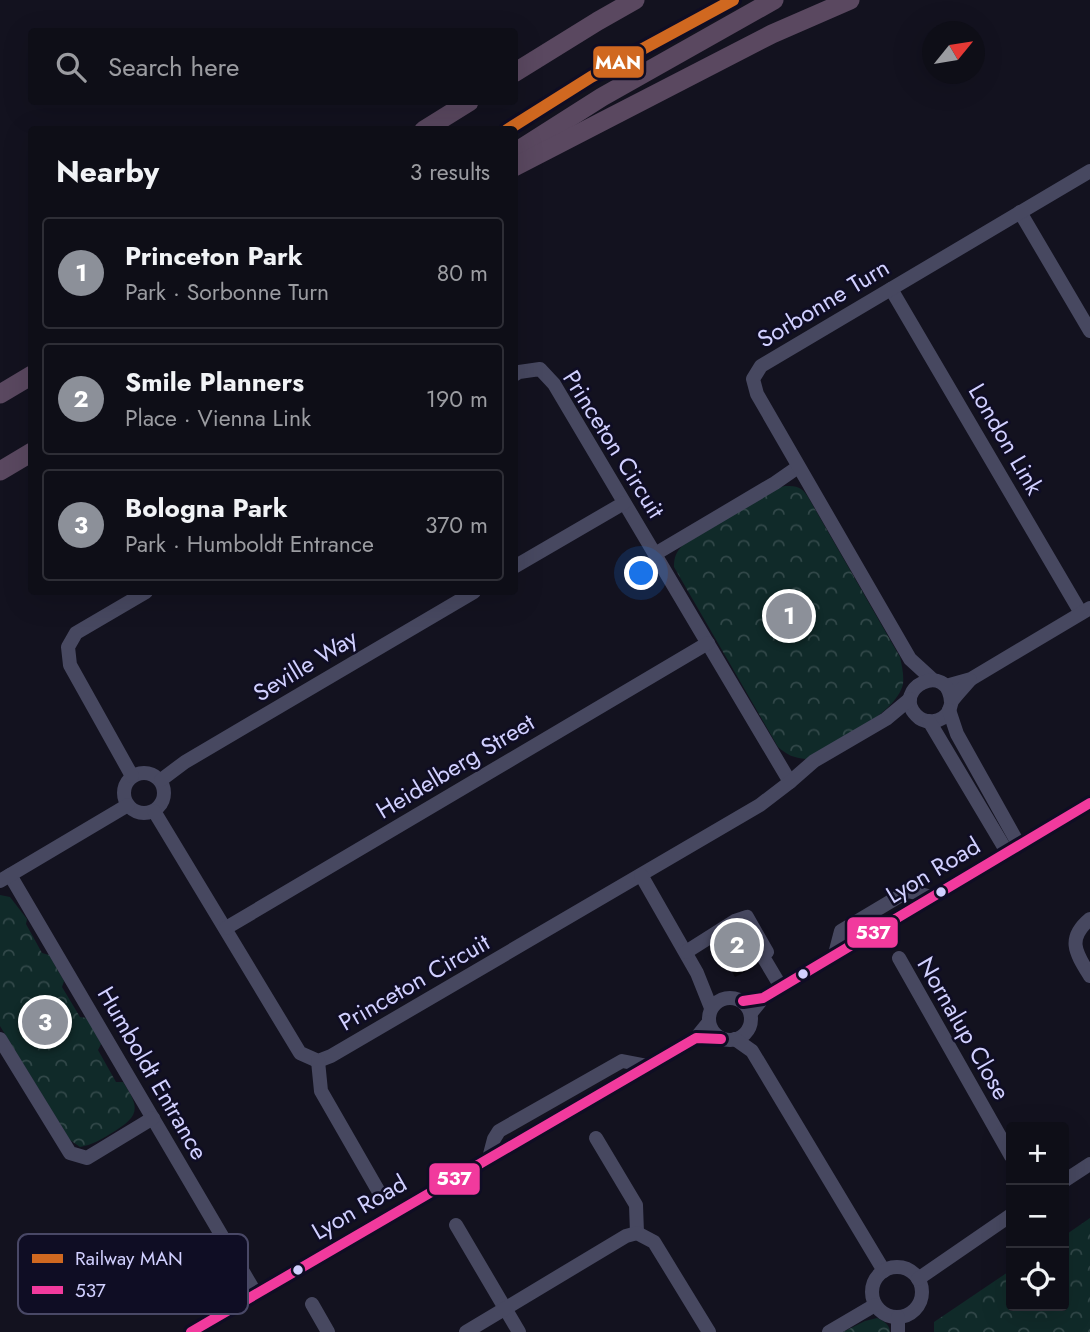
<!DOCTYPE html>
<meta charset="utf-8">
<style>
body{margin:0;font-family:Jost,sans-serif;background:#1c1c24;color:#f1f3f6}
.controls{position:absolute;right:21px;bottom:21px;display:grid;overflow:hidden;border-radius:7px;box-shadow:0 7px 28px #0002}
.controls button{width:63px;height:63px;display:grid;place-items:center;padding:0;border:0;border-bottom:2px solid #2e2e36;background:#0e0e17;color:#f1f3f6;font:35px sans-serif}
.compass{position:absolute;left:922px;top:21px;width:63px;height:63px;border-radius:50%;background:#0e0e17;box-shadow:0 7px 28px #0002;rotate:60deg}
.you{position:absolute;left:642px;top:574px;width:24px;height:24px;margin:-18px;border:5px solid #fff;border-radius:50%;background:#1a73e8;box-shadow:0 0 0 10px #1a73e833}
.badge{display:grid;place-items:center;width:46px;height:46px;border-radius:50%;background:#8c9099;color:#fff;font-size:23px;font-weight:700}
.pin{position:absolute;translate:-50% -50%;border:4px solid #fff;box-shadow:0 2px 7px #0006}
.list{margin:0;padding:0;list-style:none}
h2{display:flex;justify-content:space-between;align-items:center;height:91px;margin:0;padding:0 28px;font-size:30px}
h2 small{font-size:23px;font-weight:400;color:#9b9ca1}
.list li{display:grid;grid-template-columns:46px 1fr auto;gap:21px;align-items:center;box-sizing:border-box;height:112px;margin:0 14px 14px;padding:0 14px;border:2px solid #2e2e36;border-radius:7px}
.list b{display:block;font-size:26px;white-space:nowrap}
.list p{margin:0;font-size:23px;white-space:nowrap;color:#9b9ca1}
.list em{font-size:23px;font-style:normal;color:#9b9ca1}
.icon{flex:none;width:38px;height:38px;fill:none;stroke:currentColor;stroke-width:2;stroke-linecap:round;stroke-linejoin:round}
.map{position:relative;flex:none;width:1090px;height:1332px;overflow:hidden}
.search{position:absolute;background:#0e0e17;box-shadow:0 7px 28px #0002;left:28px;top:28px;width:490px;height:77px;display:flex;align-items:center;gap:18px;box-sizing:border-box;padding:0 24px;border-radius:7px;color:#9b9ca1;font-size:26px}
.panel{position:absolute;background:#0e0e17;box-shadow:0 7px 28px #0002;left:28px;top:126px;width:490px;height:469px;border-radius:7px}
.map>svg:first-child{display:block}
.park{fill:url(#park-crowns)}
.shadow{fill:#0007}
.building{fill:url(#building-cross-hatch)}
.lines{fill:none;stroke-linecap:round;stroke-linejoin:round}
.minor{stroke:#474860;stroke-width:14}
.highway{stroke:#5a4860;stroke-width:19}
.bus-1-casing{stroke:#0f0d24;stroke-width:16}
.bus-1{stroke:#f13a9d;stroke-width:10}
.rail-1-casing{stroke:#0f0d24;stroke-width:18}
.rail-1{stroke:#d06820;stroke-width:12}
.bus-dot{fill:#d1d0ff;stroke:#0f0d24;stroke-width:2.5}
.labels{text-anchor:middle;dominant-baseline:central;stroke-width:5;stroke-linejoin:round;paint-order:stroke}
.street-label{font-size:24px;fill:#d1d0ff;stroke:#0f0d24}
.key{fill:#0f0d24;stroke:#494866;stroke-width:2}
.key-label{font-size:19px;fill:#d1d0ff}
.line-badge{stroke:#0f0d24;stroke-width:2.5}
.badge-label{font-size:19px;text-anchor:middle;font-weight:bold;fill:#fff}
</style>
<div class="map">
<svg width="1090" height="1332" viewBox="0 0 1090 1332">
<defs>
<pattern id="park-crowns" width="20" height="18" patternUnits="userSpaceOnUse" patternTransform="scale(1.75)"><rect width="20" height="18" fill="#102a29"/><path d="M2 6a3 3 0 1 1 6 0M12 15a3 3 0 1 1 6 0" fill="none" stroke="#324849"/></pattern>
<pattern id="building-cross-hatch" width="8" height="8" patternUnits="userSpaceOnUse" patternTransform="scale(1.75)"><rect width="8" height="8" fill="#313041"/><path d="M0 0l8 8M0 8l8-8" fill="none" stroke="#4e4d5e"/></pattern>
</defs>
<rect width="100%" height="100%" fill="#13121f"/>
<g class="park">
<path d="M785 486C797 486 802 487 808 497L900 657C902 666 904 675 903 684 896 715 832 744 806 759 794 758 787 755 778 747L674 567C674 557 676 552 683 545L777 488Z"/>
<path d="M0 895 10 897 27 919 26 924 42 953 49 955 64 981 62 987 80 1017 87 1018 101 1044 98 1050 116 1082H123C142 1110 138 1117 110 1134 100 1140 92 1145 80 1147L70 1140 0 1026Z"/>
<polygon points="1090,1218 1090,1332 934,1332 934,1322 1011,1270 1011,1306 1064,1306 1064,1236"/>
<path d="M877 1318C884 1321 889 1324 890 1332H843L865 1321Z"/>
</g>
<polygon class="shadow" points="742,931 757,957 755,961 745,968 747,971 735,977 717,946"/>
<polygon class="building" points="743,929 754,949 752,955 743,961 744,964 730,972 715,945"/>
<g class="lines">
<g class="minor">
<polyline points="1020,212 1090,331"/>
<polyline points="891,289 1081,613"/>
<polyline points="514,375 519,372 540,369 554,384 790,782"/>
<polyline points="655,554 775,483 798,467"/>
<polyline points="514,567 624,503"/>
<polyline points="933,680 910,659 757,394 753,379 761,366 1090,171"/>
<polyline points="946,686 971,679 1090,608"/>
<path d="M951 702C948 659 891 689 916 715 925 725 942 723 949 711 950 708 951 704 952 701 957 694 964 687 970 680"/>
<polyline points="949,710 957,734 1019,845"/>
<polyline points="929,721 1007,852"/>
<circle cx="144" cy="793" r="20"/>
<polyline points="132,776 70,665 68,647 76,633 146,592"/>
<polyline points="161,780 185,762 474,592"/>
<polyline points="154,811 300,1053 318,1061 331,1056 760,805 790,782 814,761 886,719 910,699"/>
<polyline points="10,875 256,1294"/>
<polyline points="641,875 697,973 711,1008"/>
<polyline points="0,881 128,805"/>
<path d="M1090 919C1066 939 1076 953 1090 976"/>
<polyline points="226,928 708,643"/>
<polyline points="686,952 735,921 747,917 767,952 762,955 781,987"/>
<polyline points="835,954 841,931 908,891 932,897"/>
<polyline points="899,958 1011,1156"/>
<circle cx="730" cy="1019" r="21"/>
<polyline points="751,1013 763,998 1090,803"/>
<polyline points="0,1039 70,1153 87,1158 153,1118"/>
<polyline points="735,1039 752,1051 884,1271"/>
<polyline points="318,1061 321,1091 379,1192"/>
<polyline points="596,1138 636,1205 637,1233"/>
<polyline points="489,1158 494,1139 499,1131 622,1061 648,1066"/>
<polyline points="1064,1181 1090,1164"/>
<polyline points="456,1225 519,1332"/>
<circle cx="897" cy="1292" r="25"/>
<polyline points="918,1279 1011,1215"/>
<polyline points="312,1304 328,1332"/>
<polyline points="191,1332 696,1038 709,1022"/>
<polyline points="466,1332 626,1236 637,1233 654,1242 709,1332"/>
<polyline points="829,1332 875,1305"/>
<polyline points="898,1332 898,1317"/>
</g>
<g class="highway">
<polyline points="514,73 598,21 635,0"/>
<polyline points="424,130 469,102"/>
<polyline points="514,153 602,97 774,0"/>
<polyline points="514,167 772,34 850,0"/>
<polyline points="0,394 32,375"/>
<polyline points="0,471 32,452"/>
</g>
<defs>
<g id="bus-1">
<polyline points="743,1001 763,998 1090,803"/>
<polyline points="191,1332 696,1038 721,1039"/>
</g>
</defs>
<use href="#bus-1" class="bus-1-casing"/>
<use href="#bus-1" class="bus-1"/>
<defs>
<polyline id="rail-1" points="507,130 591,77 733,0"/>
</defs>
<use href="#rail-1" class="rail-1-casing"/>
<use href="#rail-1" class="rail-1"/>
</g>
<g class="bus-dot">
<circle cx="941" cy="892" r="6"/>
<circle cx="803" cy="974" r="6"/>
<circle cx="298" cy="1270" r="6"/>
</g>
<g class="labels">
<g class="street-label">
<text transform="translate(823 303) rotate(-31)">Sorbonne Turn</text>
<text transform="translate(1006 439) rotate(60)">London Link</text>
<text transform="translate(614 444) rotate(58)">Princeton Circuit</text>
<text transform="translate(305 665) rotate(-31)">Seville Way</text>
<text transform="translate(455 766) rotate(-31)">Heidelberg Street</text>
<text transform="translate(933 870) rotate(-31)">Lyon Road</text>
<text transform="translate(414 982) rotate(-30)">Princeton Circuit</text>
<text transform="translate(964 1028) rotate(60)">Nornalup Close</text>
<text transform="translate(153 1073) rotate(60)">Humboldt Entrance</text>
<text transform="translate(359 1207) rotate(-30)">Lyon Road</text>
</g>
</g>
<rect x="18" y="1234" width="230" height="80" rx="10" class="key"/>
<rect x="32" y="1254" width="31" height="9" fill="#d06820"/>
<rect x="32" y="1286" width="31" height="8" fill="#f13a9d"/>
<g class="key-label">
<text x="75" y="1265">Railway MAN</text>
<text x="75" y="1297">537</text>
</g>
<g class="line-badge">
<rect x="592" y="45" width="53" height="34" rx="7" fill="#d06820"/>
<rect x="846" y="916" width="53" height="33" rx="7" fill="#f13a9d"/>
<rect x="428" y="1162" width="53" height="34" rx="7" fill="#f13a9d"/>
</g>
<g class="badge-label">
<text x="618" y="69">MAN</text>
<text x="873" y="939">537</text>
<text x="454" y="1185">537</text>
</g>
</svg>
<div class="controls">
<button>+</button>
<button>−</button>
<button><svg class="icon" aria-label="locate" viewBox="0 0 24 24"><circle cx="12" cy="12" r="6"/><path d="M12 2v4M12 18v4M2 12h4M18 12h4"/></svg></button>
</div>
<svg class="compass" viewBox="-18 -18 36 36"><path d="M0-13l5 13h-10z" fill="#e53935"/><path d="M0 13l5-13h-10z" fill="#9b9ca1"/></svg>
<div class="you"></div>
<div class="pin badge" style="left:789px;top:616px">1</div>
<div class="pin badge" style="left:737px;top:945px">2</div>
<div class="pin badge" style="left:45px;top:1022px">3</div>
<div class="search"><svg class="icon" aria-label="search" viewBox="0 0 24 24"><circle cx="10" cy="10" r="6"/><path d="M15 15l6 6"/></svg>Search here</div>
<section class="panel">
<h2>Nearby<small>3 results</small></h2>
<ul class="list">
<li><span class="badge">1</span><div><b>Princeton Park</b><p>Park · Sorbonne Turn</p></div><em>80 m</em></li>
<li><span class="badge">2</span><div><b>Smile Planners</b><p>Place · Vienna Link</p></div><em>190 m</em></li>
<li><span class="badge">3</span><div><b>Bologna Park</b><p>Park · Humboldt Entrance</p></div><em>370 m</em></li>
</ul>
</section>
</div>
